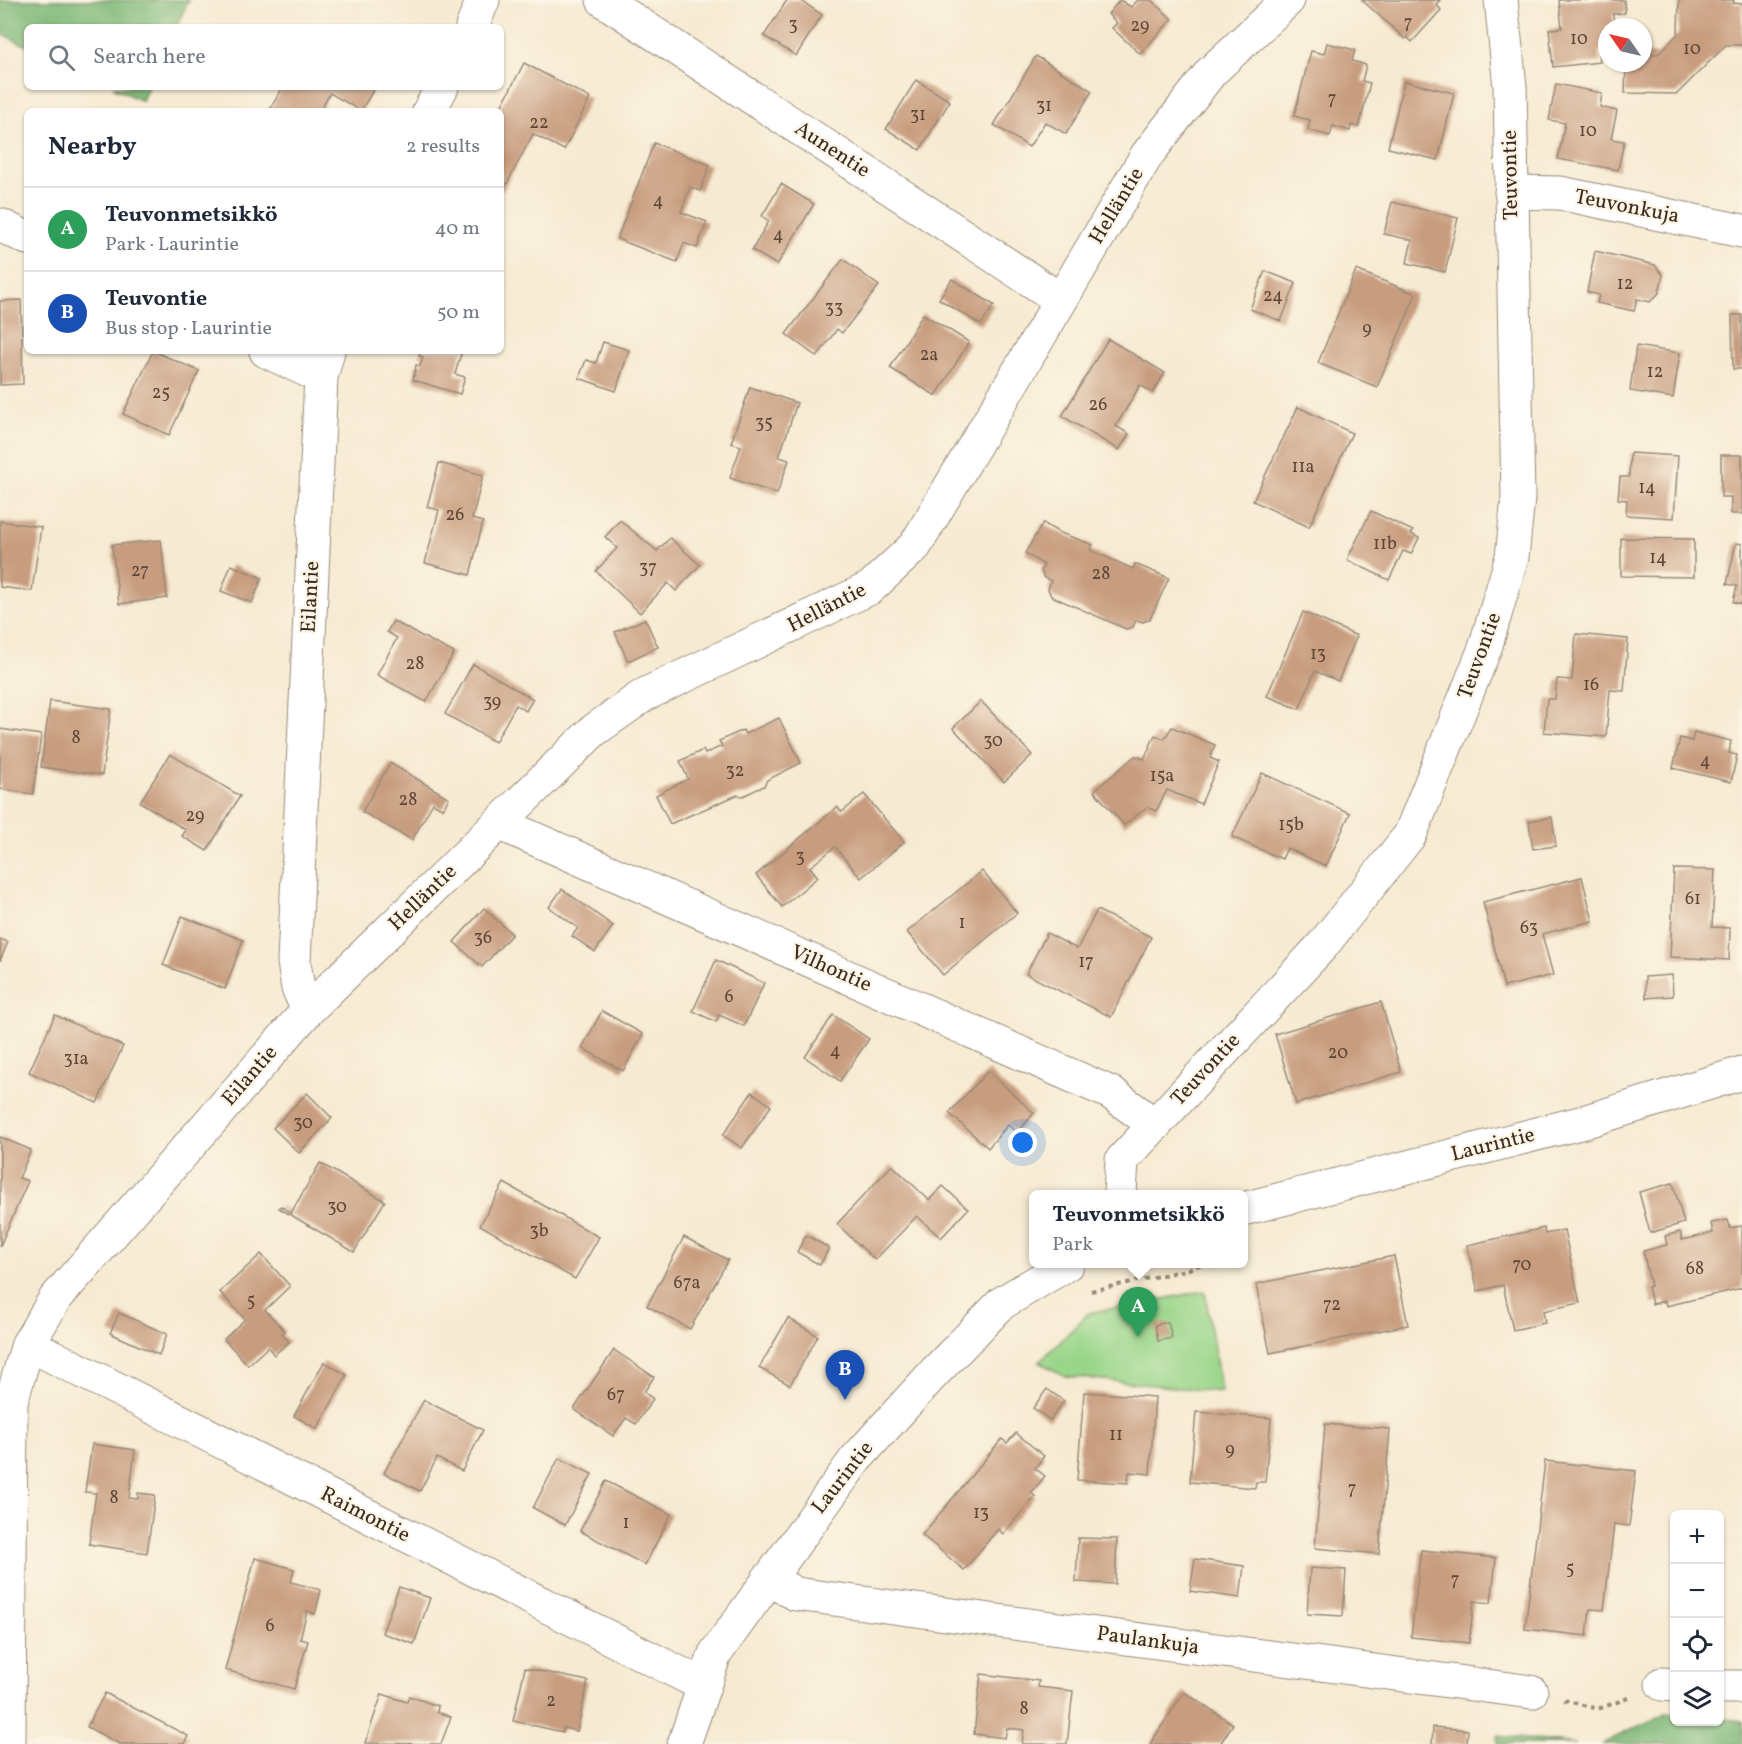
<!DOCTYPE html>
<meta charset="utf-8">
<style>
body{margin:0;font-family:Vollkorn,serif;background:#f2f2f3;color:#1f2937}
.controls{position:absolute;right:18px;bottom:18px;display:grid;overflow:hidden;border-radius:9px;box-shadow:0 2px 4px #0004}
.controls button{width:54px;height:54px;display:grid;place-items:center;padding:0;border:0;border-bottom:2px solid #e0e1e3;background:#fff;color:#1f2937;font:30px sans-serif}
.compass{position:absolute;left:1598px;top:18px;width:54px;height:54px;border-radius:50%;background:#fff;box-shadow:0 2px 4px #0004;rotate:304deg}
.you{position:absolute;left:1023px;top:1143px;width:21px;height:21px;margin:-15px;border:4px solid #fff;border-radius:50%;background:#1a73e8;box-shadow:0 0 0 9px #1a73e833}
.badge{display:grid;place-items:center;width:39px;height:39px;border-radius:50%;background:#1f6fb2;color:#fff;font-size:20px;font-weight:700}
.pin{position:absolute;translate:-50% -50px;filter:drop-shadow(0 2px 3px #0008)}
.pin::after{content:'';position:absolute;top:32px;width:21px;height:18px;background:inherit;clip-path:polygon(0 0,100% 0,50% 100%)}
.popup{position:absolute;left:1029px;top:1190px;width:219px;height:78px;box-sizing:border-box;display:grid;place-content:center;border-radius:9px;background:#fff;filter:drop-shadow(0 2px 4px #0005);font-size:20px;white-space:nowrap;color:#747a83}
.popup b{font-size:22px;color:#1f2937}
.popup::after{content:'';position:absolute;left:50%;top:100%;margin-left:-12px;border:12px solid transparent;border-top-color:#fff}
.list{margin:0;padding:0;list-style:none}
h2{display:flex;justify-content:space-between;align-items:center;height:78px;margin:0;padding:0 24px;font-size:26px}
h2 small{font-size:20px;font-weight:400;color:#747a83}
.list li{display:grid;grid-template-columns:39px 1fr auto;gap:18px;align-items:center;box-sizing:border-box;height:84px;padding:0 24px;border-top:2px solid #e0e1e3}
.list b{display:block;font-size:22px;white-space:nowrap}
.list p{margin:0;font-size:20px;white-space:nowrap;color:#747a83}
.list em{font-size:20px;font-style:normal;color:#747a83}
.icon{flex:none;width:33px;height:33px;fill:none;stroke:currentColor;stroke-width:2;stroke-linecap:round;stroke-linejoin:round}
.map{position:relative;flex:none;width:1742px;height:1744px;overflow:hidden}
.search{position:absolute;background:#fff;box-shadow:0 2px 4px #0004;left:24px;top:24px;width:480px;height:66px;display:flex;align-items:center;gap:15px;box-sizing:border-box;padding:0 21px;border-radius:9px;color:#747a83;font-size:22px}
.panel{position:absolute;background:#fff;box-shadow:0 2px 4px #0004;left:24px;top:108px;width:480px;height:246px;border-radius:9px}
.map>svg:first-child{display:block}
.green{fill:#9ad68a;stroke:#6a8054;stroke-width:1.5}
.forest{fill:#7bb776;stroke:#5b704a;stroke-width:1.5}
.building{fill:#c89c7e}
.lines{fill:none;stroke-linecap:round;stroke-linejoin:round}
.minor-casing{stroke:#988a78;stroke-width:35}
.path{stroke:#988a78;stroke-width:4;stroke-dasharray:4.5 4.5;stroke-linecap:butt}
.minor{stroke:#fff;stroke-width:33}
.labels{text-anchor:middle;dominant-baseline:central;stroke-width:4.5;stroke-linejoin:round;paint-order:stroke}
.number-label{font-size:18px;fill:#5e4636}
.street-label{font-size:21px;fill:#3b2a1e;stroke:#fcf5e5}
</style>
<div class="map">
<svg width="1742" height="1744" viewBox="0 0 1742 1744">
<rect width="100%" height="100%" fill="#fcf5e5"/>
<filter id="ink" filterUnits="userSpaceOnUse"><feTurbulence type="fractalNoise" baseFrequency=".0167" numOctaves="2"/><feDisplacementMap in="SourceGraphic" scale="12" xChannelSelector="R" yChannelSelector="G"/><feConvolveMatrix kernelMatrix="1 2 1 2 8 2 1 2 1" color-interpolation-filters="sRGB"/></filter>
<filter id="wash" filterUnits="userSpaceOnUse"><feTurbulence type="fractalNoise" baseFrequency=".008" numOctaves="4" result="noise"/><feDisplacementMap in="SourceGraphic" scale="24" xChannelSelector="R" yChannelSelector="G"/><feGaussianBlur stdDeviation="1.35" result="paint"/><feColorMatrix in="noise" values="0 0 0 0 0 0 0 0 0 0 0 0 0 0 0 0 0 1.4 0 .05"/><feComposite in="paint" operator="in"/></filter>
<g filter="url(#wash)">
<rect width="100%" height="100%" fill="#f6ead2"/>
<polygon class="green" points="1205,1291 1221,1392 1065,1376 1039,1362 1089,1313"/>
<g class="forest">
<polygon points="0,0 189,0 176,27 27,27 27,46 0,33"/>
<polygon points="113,87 148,87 142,101"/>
<polygon points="1666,1713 1674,1714 1674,1722 1720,1722 1720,1718 1742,1721 1742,1744 1602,1744"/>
<polygon points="1498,1736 1575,1744 1497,1744"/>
</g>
<g id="blocks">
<g class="building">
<polygon points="787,0 800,0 822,15 796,56 764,36"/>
<polygon points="1120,0 1131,7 1138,0 1151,0 1172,19 1140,54 1112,28 1117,23 1108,14"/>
<polygon points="1362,0 1440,0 1436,4 1441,10 1412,42 1407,37 1405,39"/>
<polygon points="1559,0 1624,0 1625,13 1613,14 1614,27 1607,27 1607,50 1599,51 1600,62 1553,67 1549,29 1562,28"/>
<polygon points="1679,0 1734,0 1733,3 1742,4 1742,45 1726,45 1677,94 1625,93 1626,63 1643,63 1643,54 1658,54 1678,34"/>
<polygon points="1327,43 1355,50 1352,61 1366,65 1362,81 1370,83 1359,127 1351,125 1350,131 1333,126 1330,136 1308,130 1310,120 1294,116 1311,51 1324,54"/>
<polygon points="1036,56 1092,91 1066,134 1045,122 1029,147 994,125"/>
<polygon points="524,63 590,98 564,150 533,134 503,191 501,190 499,111"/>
<polygon points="916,80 950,101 920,150 886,129"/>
<polygon points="1404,81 1454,93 1438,160 1388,148"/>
<polygon points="1556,84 1602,93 1600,107 1617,111 1611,139 1624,141 1618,170 1558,159 1565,123 1549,120"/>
<polygon points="283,87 375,87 361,111 330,93 320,111 269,111"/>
<polygon points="654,143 710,165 700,191 690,187 681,212 707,222 697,248 684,243 677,262 617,239"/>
<polygon points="781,184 814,204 777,265 752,250 769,221 762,216"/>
<polygon points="1392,202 1458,218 1445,272 1407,263 1412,240 1384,234"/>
<polygon points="1595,251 1655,265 1663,275 1659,293 1650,302 1637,299 1634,311 1597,303 1599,295 1587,292"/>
<polygon points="843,259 879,286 842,333 837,329 817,357 786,334"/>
<polygon points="1356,270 1416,294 1377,387 1318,363"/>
<polygon points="1265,271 1296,283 1281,321 1250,309"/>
<polygon points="952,279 994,305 981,325 939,299"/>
<polygon points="21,300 23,384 0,385 0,301"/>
<polygon points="923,314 969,342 936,396 890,368"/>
<polygon points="1732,315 1742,315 1742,369 1733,369"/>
<polygon points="1108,339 1165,373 1153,393 1140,385 1116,426 1129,434 1119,450 1062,416"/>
<polygon points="603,342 629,350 616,391 579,378 586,360 596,363"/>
<polygon points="1636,346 1680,353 1673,398 1630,391"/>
<polygon points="153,351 199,371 169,435 123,414"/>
<polygon points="421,351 462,351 455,374 465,377 460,394 413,380 416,365 420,366 423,357 419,356"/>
<polygon points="750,387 797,403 779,457 789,460 777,494 730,478 741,446 731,443"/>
<polygon points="1298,407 1352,433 1309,527 1253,501"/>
<polygon points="1630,453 1678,456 1674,518 1626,515 1627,500 1618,499 1620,477 1629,477"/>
<polygon points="1721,455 1742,455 1742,514 1731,514 1731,497 1721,497"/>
<polygon points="439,463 483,475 472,519 483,522 470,575 425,563 439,510 427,507"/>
<polygon points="1371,511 1413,531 1411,534 1419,538 1411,554 1403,551 1389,580 1347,560"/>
<polygon points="620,520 657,551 670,538 700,565 676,591 668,583 640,613 596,571 617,548 605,537"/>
<polygon points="0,521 41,527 32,591 0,587"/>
<polygon points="1043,523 1058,532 1093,545 1090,550 1133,569 1135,564 1169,578 1150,619 1143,622 1136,620 1133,627 1126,629 1051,596 1048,589 1051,581 1044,578 1041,570 1044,565 1025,553"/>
<polygon points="1621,538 1694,539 1694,577 1621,576"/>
<polygon points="161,540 167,598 119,604 112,545"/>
<polygon points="1736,543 1742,544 1742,604 1733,602 1737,586 1727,584"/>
<polygon points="231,565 262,578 252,603 221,591"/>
<polygon points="1303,612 1357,636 1338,681 1315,671 1299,709 1267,696"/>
<polygon points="645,619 658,647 628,661 615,632"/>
<polygon points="393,621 454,653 426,702 377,675 397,638 387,632"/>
<polygon points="1576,634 1628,639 1624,691 1610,690 1606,737 1544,732 1547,699 1555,699 1557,679 1572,680"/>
<polygon points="473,664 533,699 526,711 516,705 495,742 445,714"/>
<polygon points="50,701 111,709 102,775 41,767"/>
<polygon points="981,701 1032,755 1004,782 953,728"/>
<polygon points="779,718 801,763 767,780 764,786 743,796 737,795 670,824 656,795 688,779 680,761 703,750 705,754 722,746 719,741 743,730 745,734"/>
<polygon points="1172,727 1215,745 1210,758 1219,762 1201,804 1167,790 1156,811 1147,807 1124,825 1094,791 1135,756 1144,759 1155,735 1164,739"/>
<polygon points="0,729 41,735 33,794 0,789"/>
<polygon points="1694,732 1731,741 1729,753 1737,755 1731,782 1673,768 1680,738 1692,741"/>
<polygon points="170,754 240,796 207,851 182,836 186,830 140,802"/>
<polygon points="390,763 449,798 443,809 433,803 412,840 362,812"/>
<polygon points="1262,773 1350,813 1326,866 1287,848 1282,859 1232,837"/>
<polygon points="864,794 904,842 861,878 835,847 810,867 818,877 782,907 756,875 837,807 842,812"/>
<polygon points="1552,817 1556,846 1533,849 1529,821"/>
<polygon points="1674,869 1715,870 1712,927 1730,928 1729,960 1670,957"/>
<polygon points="982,871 1017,913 943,975 907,932"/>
<polygon points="1582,877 1593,921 1542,934 1553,975 1504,987 1483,902"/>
<polygon points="562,889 613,926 595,952 572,936 578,928 549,907"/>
<polygon points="484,908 512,934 482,967 454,942"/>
<polygon points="1097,910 1151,937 1111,1017 1026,974 1047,933 1077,949"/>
<polygon points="182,916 243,940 225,989 163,965"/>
<polygon points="0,939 8,942 0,961"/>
<polygon points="716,960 764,983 744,1026 719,1015 716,1022 693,1011"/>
<polygon points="1672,975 1673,996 1646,998 1645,977"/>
<polygon points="1381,1002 1401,1072 1296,1104 1275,1034"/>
<polygon points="602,1011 643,1034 623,1071 582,1048"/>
<polygon points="55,1015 123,1046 97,1103 29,1072"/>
<polygon points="833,1015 869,1039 840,1081 805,1057"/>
<polygon points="988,1071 1034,1113 1017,1133 1008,1125 988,1148 949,1113"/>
<polygon points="752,1092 771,1106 742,1148 723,1135"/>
<polygon points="307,1093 332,1118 299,1153 273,1128"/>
<polygon points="0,1137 31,1150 19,1178 28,1181 0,1246"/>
<polygon points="320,1163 385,1201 354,1252 279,1208 281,1206 291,1213"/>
<polygon points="892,1165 929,1200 943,1186 968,1209 941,1238 917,1216 875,1260 837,1224"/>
<polygon points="504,1183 599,1237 575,1279 480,1225"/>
<polygon points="1673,1183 1684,1223 1650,1233 1639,1192"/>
<polygon points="1728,1220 1730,1228 1742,1226 1742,1288 1666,1306 1665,1301 1652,1304 1648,1287 1651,1286 1643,1251 1667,1245 1665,1236 1680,1232 1682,1240 1713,1233 1711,1223"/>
<polygon points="1544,1228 1545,1234 1564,1230 1580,1303 1543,1311 1545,1323 1513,1330 1503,1285 1478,1291 1467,1245"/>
<polygon points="806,1235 829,1248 820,1265 797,1252"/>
<polygon points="684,1237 728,1260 690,1329 647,1306"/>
<polygon points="261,1254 290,1286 265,1310 285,1331 282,1334 289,1342 274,1355 268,1347 248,1365 224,1339 245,1319 220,1292"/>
<polygon points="1394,1256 1408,1325 1270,1353 1256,1284"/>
<polygon points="119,1313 167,1334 159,1355 110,1333"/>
<polygon points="788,1318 818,1336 790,1385 759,1368"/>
<polygon points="1168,1322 1172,1338 1158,1341 1155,1325"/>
<polygon points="614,1350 654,1377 644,1392 653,1399 636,1424 626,1418 613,1436 574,1409"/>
<polygon points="324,1362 347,1375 317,1429 294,1416"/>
<polygon points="1047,1389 1064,1401 1050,1420 1033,1408"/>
<polygon points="1084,1392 1155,1397 1150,1474 1129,1472 1128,1483 1077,1480"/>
<polygon points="424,1400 483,1430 462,1471 437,1458 420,1491 384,1473"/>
<polygon points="1196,1412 1271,1418 1265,1482 1256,1482 1255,1488 1190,1482"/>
<polygon points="1325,1424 1390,1429 1379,1554 1315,1548"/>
<polygon points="1016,1433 1044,1456 1035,1468 1045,1476 1031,1493 1035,1496 1003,1534 998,1529 964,1570 922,1535 1002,1439 1007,1443"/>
<polygon points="92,1444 135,1450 129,1498 138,1499 138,1493 155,1495 147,1553 89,1544 96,1493 85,1492"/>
<polygon points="559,1458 592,1474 565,1525 533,1508"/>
<polygon points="1545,1461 1636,1471 1629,1526 1614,1524 1604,1610 1590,1609 1587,1636 1525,1629"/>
<polygon points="606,1481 671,1514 645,1565 580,1531"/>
<polygon points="1078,1538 1117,1539 1115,1584 1076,1582"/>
<polygon points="1421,1550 1496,1558 1491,1603 1474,1601 1469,1643 1411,1637"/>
<polygon points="255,1558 294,1569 291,1582 321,1590 315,1614 307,1611 300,1639 308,1641 294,1689 225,1670"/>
<polygon points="1195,1559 1244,1566 1240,1598 1190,1591"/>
<polygon points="1310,1568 1346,1570 1343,1616 1307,1614"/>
<polygon points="399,1587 430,1598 414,1644 382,1633"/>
<polygon points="525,1668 588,1681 577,1731 563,1728 563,1732 513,1721"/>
<polygon points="981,1674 1039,1681 1038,1687 1073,1691 1067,1744 1022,1744 1024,1730 1007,1728 1005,1738 974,1734"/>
<polygon points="1184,1692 1233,1724 1220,1744 1150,1744"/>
<polygon points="105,1693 188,1736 184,1744 120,1744 87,1727"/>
<polygon points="382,1694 407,1702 409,1696 438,1706 437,1712 451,1717 441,1744 365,1743"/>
<polygon points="1433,1727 1468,1730 1467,1744 1432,1744"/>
</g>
</g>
</g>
<g filter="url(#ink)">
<use href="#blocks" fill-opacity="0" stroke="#988a78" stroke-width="1.5"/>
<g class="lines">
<defs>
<g id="minor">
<polyline points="603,0 1061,300"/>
<polyline points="472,27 483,0"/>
<polyline points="429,111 442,87"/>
<polyline points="1511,192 1560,193 1742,231"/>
<polyline points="0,225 27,238"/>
<polyline points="266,351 321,377"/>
<polyline points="501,824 1111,1093 1155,1125"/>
<polyline points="308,1010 593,731 644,695 870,588 915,546 1147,155 1211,72 1288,0"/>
<polyline points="1120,1194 1122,1160 1322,946 1410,835 1485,648 1512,557 1518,498 1510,87 1501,0"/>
<polyline points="1243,1209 1580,1123 1742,1073"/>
<polyline points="28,1344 703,1685"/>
<polyline points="768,1579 796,1594 1531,1692"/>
<polyline points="1662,1684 1674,1685"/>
<polyline points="1720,1687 1742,1687"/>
<polyline points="9,1744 11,1402 28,1344 55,1299 308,1010 298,988 294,962 321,377 328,351"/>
<polyline points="684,1744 715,1654 855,1460 934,1373 1002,1303 1067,1264"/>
</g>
</defs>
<use href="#minor" class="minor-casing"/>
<g class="path">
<polyline points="1091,1291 1186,1270 1202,1264"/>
<polyline points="1564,1700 1598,1709 1628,1698"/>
</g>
<use href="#minor" class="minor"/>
</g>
</g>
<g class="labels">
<g class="number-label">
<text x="1408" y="23">7</text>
<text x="793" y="25">3</text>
<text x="1140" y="26">29</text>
<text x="1579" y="39">10</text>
<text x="1692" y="49">10</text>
<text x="1332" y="99">7</text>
<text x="1044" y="106">31</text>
<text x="918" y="115">31</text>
<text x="539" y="123">22</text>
<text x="1588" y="131">10</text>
<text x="658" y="201">4</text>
<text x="778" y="235">4</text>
<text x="1625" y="284">12</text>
<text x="1273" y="296">24</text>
<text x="834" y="308">33</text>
<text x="1367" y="329">9</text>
<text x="929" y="355">2a</text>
<text x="1655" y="372">12</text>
<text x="161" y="393">25</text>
<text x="1098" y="405">26</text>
<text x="764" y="423">35</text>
<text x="1303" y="467">11a</text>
<text x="1647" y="488">14</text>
<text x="455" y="515">26</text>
<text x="1385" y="544">11b</text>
<text x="1658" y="558">14</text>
<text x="648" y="568">37</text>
<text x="140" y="571">27</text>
<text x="1101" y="574">28</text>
<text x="1318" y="654">13</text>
<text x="415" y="664">28</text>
<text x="1591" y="685">16</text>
<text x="492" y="702">39</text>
<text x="76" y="738">8</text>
<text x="993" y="741">30</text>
<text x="1705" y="761">4</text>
<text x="735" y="771">32</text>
<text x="1162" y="776">15a</text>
<text x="408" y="800">28</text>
<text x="195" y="816">29</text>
<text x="1291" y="825">15b</text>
<text x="800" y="857">3</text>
<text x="1693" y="899">61</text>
<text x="962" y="923">1</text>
<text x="1529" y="928">63</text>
<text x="483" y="938">36</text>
<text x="1086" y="962">17</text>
<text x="729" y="997">6</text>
<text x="835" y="1051">4</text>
<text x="1338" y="1053">20</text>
<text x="76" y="1059">31a</text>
<text x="303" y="1123">30</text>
<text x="337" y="1207">30</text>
<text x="539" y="1231">3b</text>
<text x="1522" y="1265">70</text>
<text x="1695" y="1269">68</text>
<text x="687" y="1283">67a</text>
<text x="251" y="1301">5</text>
<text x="1332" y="1305">72</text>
<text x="616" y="1395">67</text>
<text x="1116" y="1435">11</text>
<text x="1230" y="1450">9</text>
<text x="1352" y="1489">7</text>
<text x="114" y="1498">8</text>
<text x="981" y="1513">13</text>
<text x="626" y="1523">1</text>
<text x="1570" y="1569">5</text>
<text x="1455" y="1580">7</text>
<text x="270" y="1626">6</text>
<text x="551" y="1701">2</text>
<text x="1024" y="1709">8</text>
</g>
<g class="street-label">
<text transform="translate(832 150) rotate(33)">Aunentie</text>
<text transform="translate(1511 175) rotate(-91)">Teuvontie</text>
<text transform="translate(1117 206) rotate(-59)">Helläntie</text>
<text transform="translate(1627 207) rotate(11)">Teuvonkuja</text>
<text transform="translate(311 597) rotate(-87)">Eilantie</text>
<text transform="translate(827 608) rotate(-27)">Helläntie</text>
<text transform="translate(1480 656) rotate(-70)">Teuvontie</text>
<text transform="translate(423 898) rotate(-44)">Helläntie</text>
<text transform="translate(831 969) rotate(24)">Vilhontie</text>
<text transform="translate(1206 1070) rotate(-47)">Teuvontie</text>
<text transform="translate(250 1076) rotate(-49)">Eilantie</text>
<text transform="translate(1493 1145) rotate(-14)">Laurintie</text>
<text transform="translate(843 1478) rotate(-52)">Laurintie</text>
<text transform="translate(365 1515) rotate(27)">Raimontie</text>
<text transform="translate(1148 1641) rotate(8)">Paulankuja</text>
</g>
</g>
</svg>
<div class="controls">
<button>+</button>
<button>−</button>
<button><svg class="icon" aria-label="locate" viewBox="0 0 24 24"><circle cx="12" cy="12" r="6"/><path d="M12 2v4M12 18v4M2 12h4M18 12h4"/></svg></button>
<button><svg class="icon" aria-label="layers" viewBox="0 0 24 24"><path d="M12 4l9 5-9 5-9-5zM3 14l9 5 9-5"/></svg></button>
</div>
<svg class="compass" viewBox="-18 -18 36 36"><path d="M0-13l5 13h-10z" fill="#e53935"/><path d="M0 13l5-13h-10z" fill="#747a83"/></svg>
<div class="you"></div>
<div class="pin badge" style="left:1138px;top:1337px;background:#2e9e5b">A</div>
<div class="popup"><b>Teuvonmetsikkö</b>Park</div>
<div class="pin badge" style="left:845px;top:1400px;background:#1a4fb4">B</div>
<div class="search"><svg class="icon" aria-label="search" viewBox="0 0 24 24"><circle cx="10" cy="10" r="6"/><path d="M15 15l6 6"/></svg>Search here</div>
<section class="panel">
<h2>Nearby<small>2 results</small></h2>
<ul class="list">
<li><span class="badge" style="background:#2e9e5b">A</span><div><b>Teuvonmetsikkö</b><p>Park · Laurintie</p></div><em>40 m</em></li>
<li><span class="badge" style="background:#1a4fb4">B</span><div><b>Teuvontie</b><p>Bus stop · Laurintie</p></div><em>50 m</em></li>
</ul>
</section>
</div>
